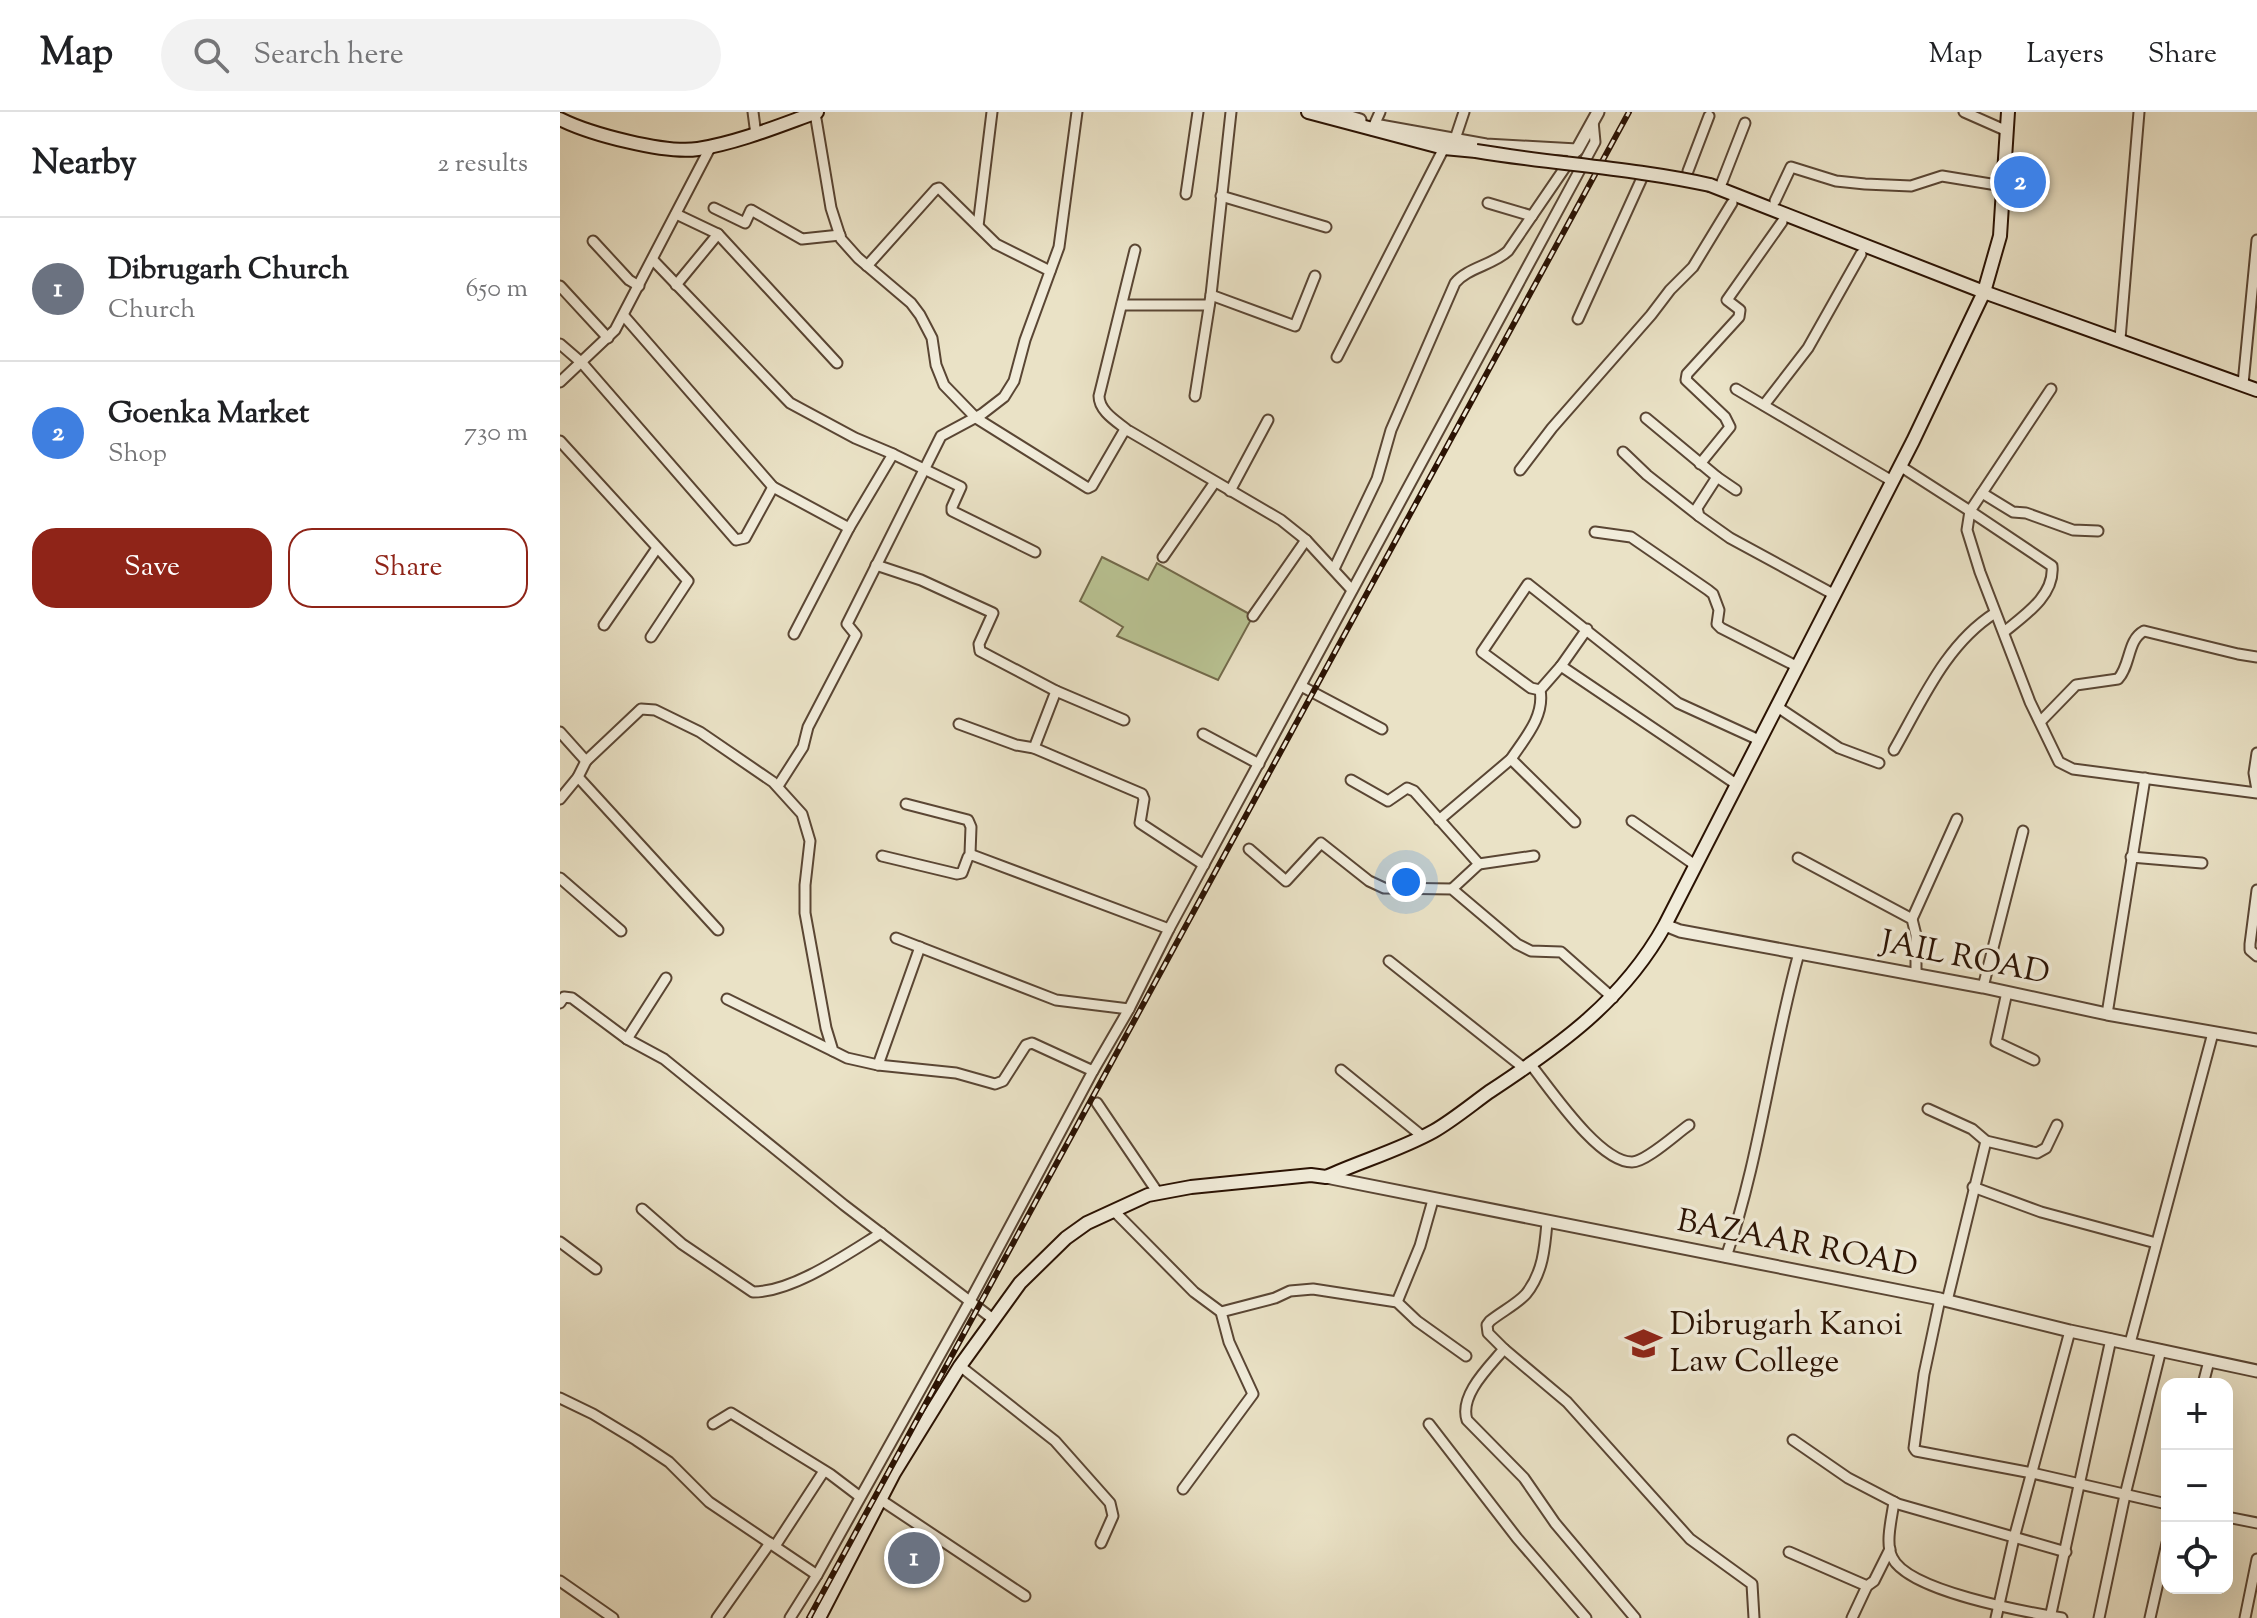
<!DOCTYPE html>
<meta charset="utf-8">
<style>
body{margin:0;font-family:"Sorts Mill Goudy",serif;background:#f2f2f2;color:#202124}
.controls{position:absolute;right:24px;bottom:24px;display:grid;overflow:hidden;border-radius:16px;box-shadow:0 8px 32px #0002}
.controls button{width:72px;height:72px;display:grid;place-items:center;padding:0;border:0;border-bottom:2px solid #e0e0e0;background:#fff;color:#202124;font:40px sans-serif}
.you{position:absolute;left:846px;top:770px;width:28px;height:28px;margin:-20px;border:6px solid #fff;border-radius:50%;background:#1a73e8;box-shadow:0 0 0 12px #1a73e833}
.badge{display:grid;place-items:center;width:52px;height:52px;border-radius:50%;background:#8f2418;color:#fff;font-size:26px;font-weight:700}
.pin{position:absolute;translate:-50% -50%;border:4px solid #fff;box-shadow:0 2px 8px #0006}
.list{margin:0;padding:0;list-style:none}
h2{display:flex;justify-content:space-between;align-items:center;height:104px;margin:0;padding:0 32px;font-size:34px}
h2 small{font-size:26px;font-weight:400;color:#757577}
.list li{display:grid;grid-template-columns:52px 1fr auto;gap:24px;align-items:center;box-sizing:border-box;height:144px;padding:0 32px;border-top:2px solid #e0e0e0}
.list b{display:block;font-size:30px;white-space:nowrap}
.list p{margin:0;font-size:26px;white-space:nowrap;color:#757577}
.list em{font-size:26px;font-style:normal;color:#757577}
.actions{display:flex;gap:16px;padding:24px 32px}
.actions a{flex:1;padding:18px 0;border:2px solid #8f2418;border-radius:24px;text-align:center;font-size:28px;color:#8f2418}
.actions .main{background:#8f2418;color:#fff}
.icon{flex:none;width:44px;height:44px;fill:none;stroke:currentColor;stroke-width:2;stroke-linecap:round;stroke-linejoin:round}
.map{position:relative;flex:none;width:1697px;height:1506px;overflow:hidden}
header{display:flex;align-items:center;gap:48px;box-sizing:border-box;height:112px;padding:0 40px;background:#fff;border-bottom:2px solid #e0e0e0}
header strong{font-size:38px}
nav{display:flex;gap:44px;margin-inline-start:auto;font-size:28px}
.search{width:560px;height:72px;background:#f2f2f2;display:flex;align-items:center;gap:20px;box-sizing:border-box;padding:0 28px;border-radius:44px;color:#757577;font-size:30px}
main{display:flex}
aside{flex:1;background:#fff}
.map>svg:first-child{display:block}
.green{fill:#b9c393;stroke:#726a4b;stroke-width:2}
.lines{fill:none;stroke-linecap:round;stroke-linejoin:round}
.minor-casing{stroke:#5a4634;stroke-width:13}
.tertiary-casing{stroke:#5a4634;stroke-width:15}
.secondary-casing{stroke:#2a1203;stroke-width:16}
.minor{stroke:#f1ecda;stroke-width:9}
.tertiary{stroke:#f1ecda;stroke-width:11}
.secondary{stroke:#f1ecda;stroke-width:12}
.rail-casing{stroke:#2a1203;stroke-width:6}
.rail{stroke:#f1ecda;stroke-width:3;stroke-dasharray:9;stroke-linecap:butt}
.secondary-bridge-casing{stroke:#2a1203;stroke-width:16;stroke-linecap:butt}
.secondary-bridge{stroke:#f1ecda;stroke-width:12}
.labels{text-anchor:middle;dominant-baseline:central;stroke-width:7;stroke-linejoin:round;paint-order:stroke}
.street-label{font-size:32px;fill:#2a1203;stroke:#f1ecda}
.poi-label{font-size:32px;fill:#2a1203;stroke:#f1ecda;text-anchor:start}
</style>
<header>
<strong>Map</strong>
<div class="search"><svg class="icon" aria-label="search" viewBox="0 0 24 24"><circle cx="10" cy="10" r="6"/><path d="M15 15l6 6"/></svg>Search here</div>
<nav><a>Map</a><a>Layers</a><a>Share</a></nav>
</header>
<main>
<aside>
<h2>Nearby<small>2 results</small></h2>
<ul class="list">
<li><span class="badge" style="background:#6b7280">1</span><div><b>Dibrugarh Church</b><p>Church</p></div><em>650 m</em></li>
<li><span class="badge" style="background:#3f7fe0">2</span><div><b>Goenka Market</b><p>Shop</p></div><em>730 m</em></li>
</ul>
<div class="actions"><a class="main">Save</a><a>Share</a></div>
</aside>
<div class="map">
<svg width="1697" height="1506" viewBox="0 0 1697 1506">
<rect width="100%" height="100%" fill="#eae2c6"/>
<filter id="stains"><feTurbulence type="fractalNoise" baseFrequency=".0025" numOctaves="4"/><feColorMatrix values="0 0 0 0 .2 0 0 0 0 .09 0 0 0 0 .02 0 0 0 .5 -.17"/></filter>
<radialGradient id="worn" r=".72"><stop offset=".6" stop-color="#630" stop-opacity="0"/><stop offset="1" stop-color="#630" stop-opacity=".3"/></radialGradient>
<polygon class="green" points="542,445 588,468 597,451 693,504 658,568 557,524 563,515 520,489"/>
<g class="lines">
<defs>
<g id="minor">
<polyline points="193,0 196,23"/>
<polyline points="1404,0 1447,19"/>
<polyline points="255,1 271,96 281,127 298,146 351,191 360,203 372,226 376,253 384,273 416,306 528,376 532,374 564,319 569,319 721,408 746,428 792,478"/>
<polyline points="812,18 820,0"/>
<polyline points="895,27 904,0"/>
<polyline points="1128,59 1149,4"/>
<polyline points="1162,70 1185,11"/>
<polyline points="626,82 638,0"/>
<polyline points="661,84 766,115"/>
<polyline points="1215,89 1231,55 1276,69 1305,72 1351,74 1382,64 1443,74"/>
<polyline points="928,91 972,104"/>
<polyline points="154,96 185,111 191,98 242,127 280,123"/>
<polyline points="116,102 158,122 277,251"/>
<polyline points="418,114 432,0"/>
<polyline points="33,129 69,168 79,174"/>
<polyline points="93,148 230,291 295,326 333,342 289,416 234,522"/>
<polyline points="307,154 376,77 379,76 436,132 490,159"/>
<polyline points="116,173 158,122"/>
<polyline points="0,174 48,226"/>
<polyline points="651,183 735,214 755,164"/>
<polyline points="562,193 649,193"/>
<polyline points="64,204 213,375 289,416"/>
<polyline points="1018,207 1082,66"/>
<polyline points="1560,227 1579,0"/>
<polyline points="0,232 22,251 176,428 185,426 213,375"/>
<polyline points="777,245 884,36"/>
<polyline points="0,270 55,218 151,34"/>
<polyline points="1683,272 1697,128"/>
<polyline points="1176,277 1332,369"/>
<polyline points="635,284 651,183 671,0"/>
<polyline points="1204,293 1248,236 1301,142"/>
<polyline points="1086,306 1157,365 1137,396 1139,404 1170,426 1273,482"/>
<path d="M566 317C556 309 539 299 539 284L575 138"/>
<polyline points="0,329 128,469 91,525"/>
<polyline points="1063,340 1087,363 1139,404"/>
<polyline points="333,342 401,375 392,395 392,399 475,440"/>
<polyline points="1140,352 1170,315 1165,305 1126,268 1127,262 1179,205 1180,198 1167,188 1222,110"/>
<polyline points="1340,354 1410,399 1491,277"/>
<polyline points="960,358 992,316 1091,203 1110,178 1133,155 1172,91"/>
<polyline points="1157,365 1176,378"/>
<polyline points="670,379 708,308"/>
<polyline points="1422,381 1453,400 1466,401 1513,418 1538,419"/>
<polyline points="1035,420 1071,425 1148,478 1153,482 1159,498 1157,512 1161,516 1236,554"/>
<polyline points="603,445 655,370"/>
<polyline points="316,453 361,468 433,501 419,532 420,539 496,579 564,608"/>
<path d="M774 457 817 367 831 318 895 171C907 156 933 153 948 139L1017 38"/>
<polyline points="693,504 746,428"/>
<polyline points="44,513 97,436"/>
<polyline points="1027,517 1001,554 980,578 971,576 922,540 968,472 1118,591 1199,628"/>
<path d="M1444 520C1465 503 1495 483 1492 454L1410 399 1407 418 1420 460 1470 590 1499 650 1513 657 1697 681"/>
<polyline points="1001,554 1176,672"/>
<polyline points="741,574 822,617"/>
<path d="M980 578C985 604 965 626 951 647L1015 710"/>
<polyline points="1216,594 1279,636 1319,651"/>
<path d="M1480 610 1516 573 1558 567C1571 553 1567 528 1584 519L1678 542 1697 545"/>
<polyline points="399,612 456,633 474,636 582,682 584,687 580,711 644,753"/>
<polyline points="0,620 26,649 81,597 95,598 140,620 213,670 242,702 250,729 245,773 245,801 266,916 273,939 287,946 318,953 396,961 435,972 443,969 466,933 472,931 533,959 569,897 609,817 1035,30 1033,9"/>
<polyline points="643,622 699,652"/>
<polyline points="474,636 496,579"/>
<path d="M1334 638C1362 589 1386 532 1435 501"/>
<polyline points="1697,641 1694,661 1697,678"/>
<polyline points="18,665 158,818"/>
<polyline points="791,668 828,689 847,676 854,679 919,752 892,777"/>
<polyline points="218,674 243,635 248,615 296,523 287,512 381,324 422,302 444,285 454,269 465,228 499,135 517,0"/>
<polyline points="0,687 18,665 26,649"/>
<polyline points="346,692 408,708 411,715 410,742"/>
<polyline points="879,708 951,647"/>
<polyline points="1072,709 1135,753"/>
<polyline points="689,737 726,769 761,731 809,769 824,776 892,777 957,832 971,839 1001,840 1053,886"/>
<polyline points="322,744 397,762 402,761 408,745 412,743 609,817"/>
<polyline points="1571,745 1642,751"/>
<polyline points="1238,746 1352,807 1356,823 1356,863"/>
<polyline points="919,752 974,744"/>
<polyline points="0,766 61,819"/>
<polyline points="1697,778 1690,832 1690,838 1697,844"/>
<polyline points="1352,807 1397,707"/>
<polyline points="336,826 496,888 569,897"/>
<polyline points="829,849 965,957"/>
<polyline points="1423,875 1463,719"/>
<polyline points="1447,880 1436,930 1474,948"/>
<polyline points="167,887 273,939"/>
<polyline points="0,891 4,885 12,886 67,927 104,947 284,1093 433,1207"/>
<polyline points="1547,902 1585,666"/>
<polyline points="67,927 106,866"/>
<polyline points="318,953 360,835"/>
<path d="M971 953C991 978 1039 1050 1072 1050 1086 1050 1116 1022 1129 1013"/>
<polyline points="781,958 862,1024"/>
<polyline points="537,991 598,1081"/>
<polyline points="1368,997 1412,1017 1426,1029 1477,1041 1486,1036 1497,1013"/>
<polyline points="1413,1075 1481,1100 1596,1131"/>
<path d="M82 1097 122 1132 193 1180C233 1180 287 1142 321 1121"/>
<polyline points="554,1099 634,1180 661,1200"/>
<path d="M987 1110C985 1135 983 1161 966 1182 957 1192 941 1200 930 1209L927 1213 928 1221 944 1237 1007 1290 1130 1427 1192 1472 1194 1506"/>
<polyline points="0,1130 36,1157"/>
<path d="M1166 1145C1200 1046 1211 942 1239 841"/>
<polyline points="1380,1187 1364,1262 1354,1336 1356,1339 1472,1361 1607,1392"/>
<polyline points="1387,1189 1426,1029"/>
<polyline points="837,1190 860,1134 873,1088"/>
<polyline points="1570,1231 1653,921"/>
<path d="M944 1237C929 1255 899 1283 907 1308L964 1366 995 1411 1075 1506"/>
<polyline points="400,1254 495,1329 550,1391 553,1404 541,1431"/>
<polyline points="1643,1272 1649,1249"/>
<polyline points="0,1286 33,1302 76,1328 109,1350 149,1390 257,1463"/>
<polyline points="153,1312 171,1301 270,1362 299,1384"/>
<polyline points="869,1312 957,1426 1026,1506"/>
<polyline points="1233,1328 1288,1366 1338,1392 1506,1440"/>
<polyline points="623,1377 693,1282 669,1230 661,1200 715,1186 730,1179 753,1177 837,1190 857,1209 906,1244"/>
<polyline points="321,1388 465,1484"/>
<path d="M1334 1390C1332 1405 1325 1431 1332 1445 1347 1479 1466 1500 1502 1506"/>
<polyline points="1667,1405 1697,1411"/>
<polyline points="215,1434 264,1359"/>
<polyline points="1229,1440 1307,1474 1314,1469 1330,1437"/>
<polyline points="0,1469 53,1506"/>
<polyline points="157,1506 210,1431"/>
<polyline points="230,1506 257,1463 410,1189 533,959"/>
<polyline points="1292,1506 1307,1474"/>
<polyline points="1436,1506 1454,1426 1510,1219"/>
<polyline points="1490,1506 1551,1227"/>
<polyline points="1539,1506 1565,1383 1601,1238"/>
<polyline points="1590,1506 1607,1431"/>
<polyline points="1685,1506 1697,1447"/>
</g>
<g id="tertiary">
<polyline points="774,0 800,8"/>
<polyline points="820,14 926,33 1017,38 1038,0"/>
<polyline points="1105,813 1120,819 1423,875 1547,902 1697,928"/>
<polyline points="766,1065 1380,1187 1510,1219 1697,1259"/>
</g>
<g id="secondary">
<polyline points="748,0 884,36 916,39"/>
<path d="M0 7C30 22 105 42 138 37 180 30 218 14 257 0"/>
<polyline points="1150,73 1424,180 1697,278"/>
<path d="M259 1506 334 1361 400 1254 460 1171 506 1126 527 1111 588 1083 631 1075 751 1063 766 1065C801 1049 840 1038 874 1019 893 1008 911 993 929 980 999 934 1063 889 1105 813L1353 329 1424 180 1440 124 1448 0"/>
</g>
</defs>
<use href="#minor" class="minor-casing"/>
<use href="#tertiary" class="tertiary-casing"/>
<use href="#secondary" class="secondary-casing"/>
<use href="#minor" class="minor"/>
<use href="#tertiary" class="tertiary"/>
<use href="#secondary" class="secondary"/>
<defs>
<polyline id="rail" points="249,1506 1069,0"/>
</defs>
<use href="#rail" class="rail-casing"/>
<use href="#rail" class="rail"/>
<defs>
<path id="secondary-bridge" d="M916 39C994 52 1073 56 1150 73"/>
</defs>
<use href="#secondary-bridge" class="secondary-bridge-casing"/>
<use href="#secondary-bridge" class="secondary-bridge"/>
</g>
<defs>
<symbol id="university-bare" viewBox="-9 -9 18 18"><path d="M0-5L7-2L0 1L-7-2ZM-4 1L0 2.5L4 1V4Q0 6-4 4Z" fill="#8f2418" stroke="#f1ecda" stroke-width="2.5" paint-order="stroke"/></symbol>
</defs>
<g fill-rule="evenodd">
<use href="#university-bare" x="1058" y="1206" width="51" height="51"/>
</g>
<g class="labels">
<g class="street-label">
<text transform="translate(1405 847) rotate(11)">JAIL ROAD</text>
<text transform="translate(1237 1133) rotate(11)">BAZAAR ROAD</text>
</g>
<g class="poi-label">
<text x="1110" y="1214">Dibrugarh Kanoi<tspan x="1110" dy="37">Law College</tspan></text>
</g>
</g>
<rect width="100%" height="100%" filter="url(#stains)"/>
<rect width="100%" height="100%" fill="url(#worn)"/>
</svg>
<div class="controls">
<button>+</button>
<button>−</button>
<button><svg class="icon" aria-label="locate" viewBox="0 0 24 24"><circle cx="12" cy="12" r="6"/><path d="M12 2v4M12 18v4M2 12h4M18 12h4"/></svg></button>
</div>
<div class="you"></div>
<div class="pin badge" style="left:354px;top:1446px;background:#6b7280">1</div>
<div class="pin badge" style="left:1460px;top:70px;background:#3f7fe0">2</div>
</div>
</main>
